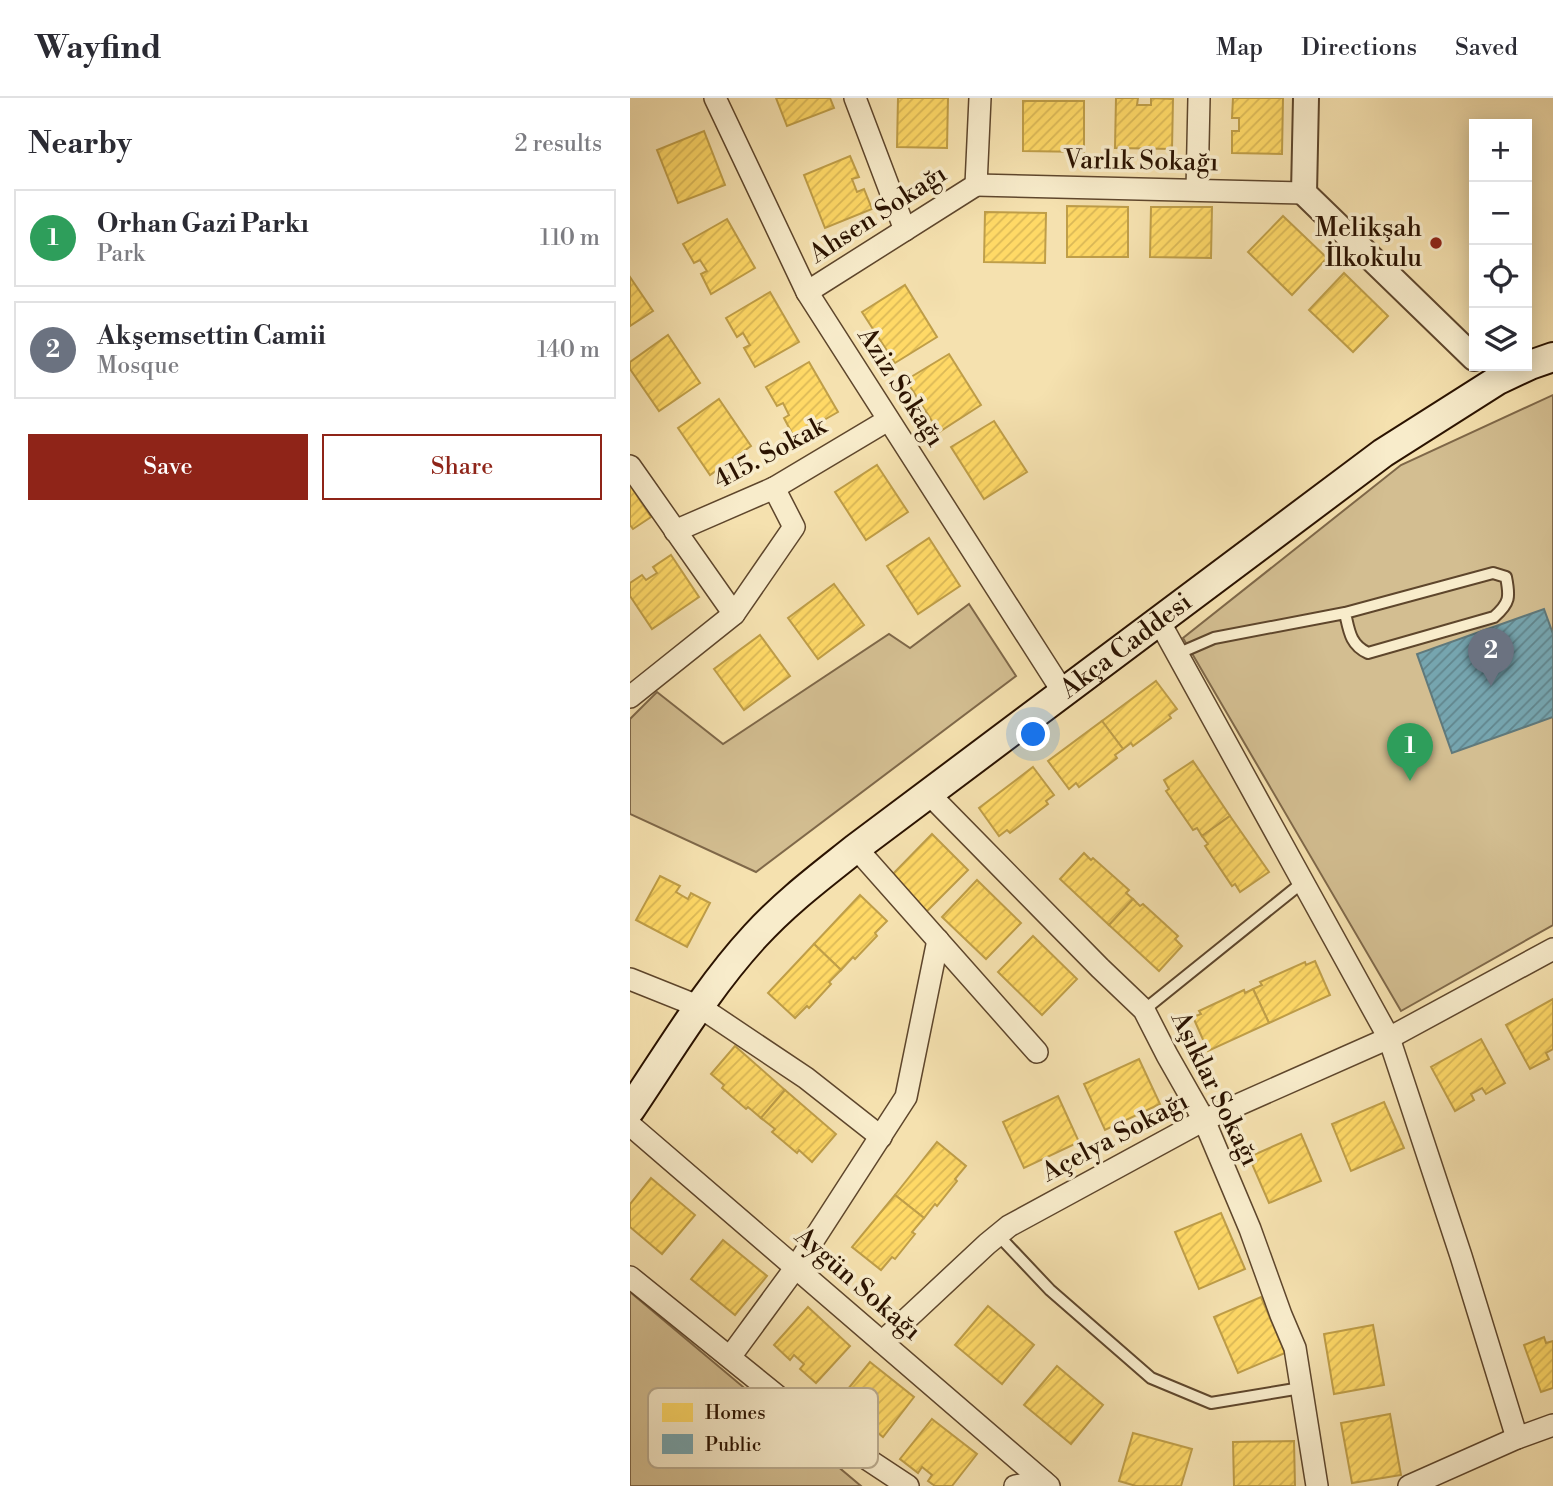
<!DOCTYPE html>
<meta charset="utf-8">
<style>
body{margin:0;font-family:"Libre Bodoni",serif;background:#f2f2f3;color:#2b2b33}
.controls{position:absolute;right:21px;top:21px;display:grid;overflow:hidden;border-radius:0px;box-shadow:0 4px 18px #0003}
.controls button{width:63px;height:63px;display:grid;place-items:center;padding:0;border:0;border-bottom:2px solid #e1e1e2;background:#fff;color:#2b2b33;font:35px sans-serif}
.you{position:absolute;left:404px;top:637px;width:24px;height:24px;margin:-18px;border:5px solid #fff;border-radius:50%;background:#1a73e8;box-shadow:0 0 0 10px #1a73e833}
.badge{display:grid;place-items:center;width:46px;height:46px;border-radius:50%;background:#8f2418;color:#fff;font-size:23px;font-weight:700}
.pin{position:absolute;translate:-50% -58px;filter:drop-shadow(0 2px 4px #0008)}
.pin::after{content:'';position:absolute;top:37px;width:24px;height:21px;background:inherit;clip-path:polygon(0 0,100% 0,50% 100%)}
.list{margin:0;padding:0;list-style:none}
h2{display:flex;justify-content:space-between;align-items:center;height:91px;margin:0;padding:0 28px;font-size:30px}
h2 small{font-size:23px;font-weight:400;color:#7c7c81}
.list li{display:grid;grid-template-columns:46px 1fr auto;gap:21px;align-items:center;box-sizing:border-box;height:98px;margin:0 14px 14px;padding:0 14px;border:2px solid #e1e1e2;border-radius:0px}
.list b{display:block;font-size:26px;white-space:nowrap}
.list p{margin:0;font-size:23px;white-space:nowrap;color:#7c7c81}
.list em{font-size:23px;font-style:normal;color:#7c7c81}
.actions{display:flex;gap:14px;padding:21px 28px}
.actions a{flex:1;padding:16px 0;border:2px solid #8f2418;border-radius:0px;text-align:center;font-size:24px;color:#8f2418}
.actions .main{background:#8f2418;color:#fff}
.icon{flex:none;width:38px;height:38px;fill:none;stroke:currentColor;stroke-width:2;stroke-linecap:round;stroke-linejoin:round}
.map{position:relative;flex:none;width:923px;height:1388px;overflow:hidden}
header{display:flex;align-items:center;gap:42px;box-sizing:border-box;height:98px;padding:0 35px;background:#fff;border-bottom:2px solid #e1e1e2}
header strong{font-size:33px}
nav{display:flex;gap:38px;margin-inline-start:auto;font-size:24px}
main{display:flex}
aside{flex:1;background:#fff}
.map>svg:first-child{display:block}
.green{fill:#d3be91;stroke:#7f6849;stroke-width:2}
.homes{fill:url(#homes-hatch);stroke:#bf9e48;stroke-width:2}
.public{fill:url(#public-hatch);stroke:#60797b;stroke-width:2}
.lines{fill:none;stroke-linecap:round;stroke-linejoin:round}
.service-casing{stroke:#5e462c;stroke-width:14}
.minor-casing{stroke:#5e462c;stroke-width:24}
.tertiary-casing{stroke:#5e462c;stroke-width:28}
.secondary-casing{stroke:#2b1301;stroke-width:32}
.service{stroke:#f8eccb;stroke-width:10}
.minor{stroke:#f8eccb;stroke-width:21}
.tertiary{stroke:#f8eccb;stroke-width:24}
.secondary{stroke:#f8eccb;stroke-width:28}
.poi-dot{fill:#8f2418;stroke:#f8eccb;stroke-width:2.5}
.labels{text-anchor:middle;dominant-baseline:central;stroke-width:7;stroke-linejoin:round;paint-order:stroke}
.street-label{font-size:26px;fill:#2b1301;stroke:#f8eccb}
.poi-label{font-size:26px;fill:#2b1301;stroke:#f8eccb;text-anchor:end}
.key{fill:#f8eccb;stroke:#baab8e;stroke-width:2}
.key-label{font-size:19px;fill:#2b1301}
</style>
<header>
<strong>Wayfind</strong>
<nav><a>Map</a><a>Directions</a><a>Saved</a></nav>
</header>
<main>
<aside>
<h2>Nearby<small>2 results</small></h2>
<ul class="list">
<li><span class="badge" style="background:#2e9e5b">1</span><div><b>Orhan Gazi Parkı</b><p>Park</p></div><em>110 m</em></li>
<li><span class="badge" style="background:#6b7280">2</span><div><b>Akşemsettin Camii</b><p>Mosque</p></div><em>140 m</em></li>
</ul>
<div class="actions"><a class="main">Save</a><a>Share</a></div>
</aside>
<div class="map">
<svg width="923" height="1388" viewBox="0 0 923 1388">
<defs>
<pattern id="homes-hatch" width="6" height="6" patternUnits="userSpaceOnUse" patternTransform="scale(1.75)"><rect width="6" height="6" fill="#ffd966"/><path d="M-1 1l2-2M0 6l6-6M5 7l2-2" fill="none" stroke="#dbb957"/></pattern>
<pattern id="public-hatch" width="6" height="6" patternUnits="userSpaceOnUse" patternTransform="scale(1.75)"><rect width="6" height="6" fill="#76a5af"/><path d="M-1 1l2-2M0 6l6-6M5 7l2-2" fill="none" stroke="#61858c"/></pattern>
</defs>
<rect width="100%" height="100%" fill="#f5e1af"/>
<filter id="stains"><feTurbulence type="fractalNoise" baseFrequency=".00286" numOctaves="4"/><feColorMatrix values="0 0 0 0 .2 0 0 0 0 .09 0 0 0 0 .02 0 0 0 .5 -.17"/></filter>
<radialGradient id="worn" r=".72"><stop offset=".6" stop-color="#630" stop-opacity="0"/><stop offset="1" stop-color="#630" stop-opacity=".3"/></radialGradient>
<g class="green">
<polygon points="923,297 923,827 771,913 553,540 771,367"/>
<polygon points="339,506 386,578 126,774 0,716 0,621 27,594 93,646 259,536 280,550"/>
<polygon points="0,1194 231,1388 0,1388"/>
</g>
<g class="homes">
<polygon points="146,0 200,0 204,10 157,28"/>
<polygon points="268,0 318,0 317,50 267,49"/>
<polygon points="486,0 508,0 507,7 521,7 521,0 543,1 542,51 485,50"/>
<polygon points="603,0 653,0 652,56 602,55 602,33 609,33 609,20 602,20"/>
<polygon points="393,3 454,3 454,54 393,53"/>
<polygon points="74,33 95,87 48,105 27,52"/>
<polygon points="220,58 229,79 222,81 227,94 234,91 242,111 195,130 174,77"/>
<polygon points="437,108 498,109 498,159 437,159"/>
<polygon points="521,109 582,109 581,160 520,159"/>
<polygon points="355,114 416,115 415,165 354,164"/>
<polygon points="653,118 697,160 662,197 618,154"/>
<polygon points="97,121 125,170 81,196 71,176 77,173 70,162 64,165 53,146"/>
<polygon points="714,175 758,218 723,254 679,212"/>
<polygon points="0,179 23,213 0,228"/>
<polygon points="275,187 307,239 265,265 232,214"/>
<polygon points="140,194 169,244 125,269 114,250 120,247 113,235 107,239 96,220"/>
<polygon points="38,237 70,285 29,313 0,271 0,264"/>
<polygon points="319,256 351,307 309,334 276,282"/>
<polygon points="179,264 208,314 164,339 154,320 159,317 153,305 147,308 136,289"/>
<polygon points="89,301 121,348 80,377 48,330"/>
<polygon points="364,323 397,374 354,401 321,349"/>
<polygon points="247,367 278,414 236,442 205,394"/>
<polygon points="0,387 21,419 3,431 0,427"/>
<polygon points="299,440 330,488 288,516 257,468"/>
<polygon points="41,457 69,499 22,531 0,498 0,485 12,477 16,482 27,475 23,469"/>
<polygon points="204,486 234,527 188,561 158,520"/>
<polygon points="130,537 160,578 114,612 84,571"/>
<polygon points="526,583 547,611 539,617 541,620 503,648 501,645 493,651 472,623"/>
<polygon points="472,623 493,651 485,657 487,660 449,689 446,685 439,691 418,663"/>
<polygon points="563,663 600,718 572,738 567,730 563,732 536,693 539,691 534,682"/>
<polygon points="403,669 424,697 416,703 418,706 380,735 377,732 369,738 349,710"/>
<polygon points="600,718 639,774 610,794 605,786 602,788 575,748 578,746 572,738"/>
<polygon points="302,736 338,772 295,815 259,780"/>
<polygon points="454,755 461,762 463,760 499,792 496,795 503,801 479,827 430,781"/>
<polygon points="30,778 50,788 46,794 58,801 61,795 80,805 57,849 6,822"/>
<polygon points="347,782 391,825 356,861 312,819"/>
<polygon points="230,797 257,823 245,835 247,838 225,861 223,859 211,872 184,846"/>
<polygon points="503,801 510,808 513,806 548,838 545,841 552,848 529,873 479,827"/>
<polygon points="403,838 447,881 412,917 368,874"/>
<polygon points="184,846 211,872 199,884 201,886 179,910 177,908 165,920 138,895"/>
<polygon points="685,863 700,897 639,925 623,891 632,887 630,884 675,864 676,867"/>
<polygon points="623,891 639,925 578,953 563,919 571,916 569,913 614,892 615,895"/>
<polygon points="923,901 923,951 916,955 919,961 900,971 876,927"/>
<polygon points="851,941 875,985 856,996 852,990 841,996 844,1002 825,1013 801,969"/>
<polygon points="105,948 155,992 131,1020 118,1009 116,1011 92,990 94,987 81,976"/>
<polygon points="509,961 530,1006 475,1032 454,986"/>
<polygon points="155,992 206,1036 182,1064 169,1052 167,1055 142,1034 145,1031 131,1020"/>
<polygon points="428,998 449,1044 394,1070 373,1024"/>
<polygon points="754,1004 774,1050 721,1073 702,1026"/>
<polygon points="671,1036 691,1083 639,1105 619,1059"/>
<polygon points="307,1044 336,1068 325,1081 327,1083 307,1108 305,1106 294,1120 265,1097"/>
<polygon points="21,1080 65,1117 32,1156 0,1129 0,1106"/>
<polygon points="265,1097 294,1120 282,1134 285,1136 265,1161 262,1159 251,1172 222,1149"/>
<polygon points="591,1115 615,1171 569,1191 545,1134"/>
<polygon points="93,1142 137,1178 105,1217 61,1181"/>
<polygon points="631,1199 655,1255 608,1275 584,1219"/>
<polygon points="358,1208 404,1247 372,1286 325,1247"/>
<polygon points="178,1209 220,1248 186,1285 170,1271 174,1266 164,1257 160,1262 144,1247"/>
<polygon points="743,1227 754,1287 704,1296 694,1236"/>
<polygon points="914,1239 916,1245 923,1243 923,1290 911,1294 894,1247"/>
<polygon points="240,1264 284,1299 253,1339 236,1325 240,1320 230,1312 226,1317 208,1303"/>
<polygon points="427,1268 473,1307 441,1346 394,1307"/>
<polygon points="760,1316 771,1377 722,1385 711,1325"/>
<polygon points="302,1321 347,1356 322,1388 305,1388 298,1383 302,1377 292,1369 288,1375 270,1361"/>
<polygon points="503,1335 562,1351 551,1388 506,1388 489,1383"/>
<polygon points="664,1343 665,1388 604,1388 603,1344"/>
</g>
<polygon class="public" points="914,511 923,536 923,619 822,655 787,556"/>
<g class="lines">
<defs>
<g id="service">
<path d="M547 556 584 540 715 515 863 475 876 479C880 499 880 505 864 519L738 555C720 547 719 532 715 515"/>
<polyline points="514,912 673,784"/>
<polyline points="368,1137 420,1192 521,1280 581,1305 671,1290"/>
</g>
<g id="minor">
<polyline points="85,0 177,194 433,594"/>
<polyline points="225,0 275,132"/>
<polyline points="346,87 674,95"/>
<polyline points="567,92 569,0"/>
<polyline points="177,194 346,87 350,0"/>
<polyline points="0,368 104,516"/>
<polyline points="45,433 144,390 258,322"/>
<polyline points="529,523 759,940 831,1158 887,1340"/>
<polyline points="0,599 104,516 164,429 144,390"/>
<polyline points="299,696 470,870 514,912 537,957 574,1022 620,1131 651,1217 665,1250 687,1388"/>
<polyline points="226,750 407,954"/>
<polyline points="0,881 70,909 176,980 251,1039"/>
<polyline points="0,1027 419,1388"/>
<polyline points="0,1179 172,1318 278,1388"/>
<polyline points="252,1244 357,1146 379,1128 574,1022 759,940 923,851"/>
<polyline points="100,1259 166,1169 276,999 308,842"/>
<polyline points="385,1388 413,1383"/>
<polyline points="779,1388 887,1340 923,1327"/>
</g>
<polyline id="tertiary" points="676,0 674,95 844,260"/>
<g id="secondary">
<path id="s1" d="M0 1012C40 953 77 890 125 838 156 804 191 778 226 750L753 355 868 282 900 267 923 259"/>
</g>
</defs>
<use href="#service" class="service-casing"/>
<use href="#minor" class="minor-casing"/>
<use href="#tertiary" class="tertiary-casing"/>
<use href="#secondary" class="secondary-casing"/>
<use href="#service" class="service"/>
<use href="#minor" class="minor"/>
<use href="#tertiary" class="tertiary"/>
<use href="#secondary" class="secondary"/>
</g>
<circle class="poi-dot" cx="806" cy="145" r="7"/>
<g class="labels">
<g class="street-label">
<text transform="translate(511 63) rotate(1)">Varlık Sokağı</text>
<text transform="translate(248 116) rotate(-33)">Ahsen Sokağı</text>
<text transform="translate(271 289) rotate(57)">Aziz Sokağı</text>
<text transform="translate(140 355) rotate(-28)">415. Sokak</text>
<text stroke="none"><textPath href="#s1" startOffset="686">Akça Caddesi</textPath></text>
<text transform="translate(585 991) rotate(64)">Aşıklar Sokağı</text>
<text transform="translate(485 1039) rotate(-28)">Açelya Sokağı</text>
<text transform="translate(228 1186) rotate(41)">Aygün Sokağı</text>
</g>
<g class="poi-label">
<text x="792" y="130">Melikşah<tspan x="792" dy="30">İlkokulu</tspan></text>
</g>
</g>
<rect x="18" y="1290" width="230" height="80" rx="10" class="key"/>
<rect x="32" y="1305" width="31" height="19" fill="#ffd966"/>
<rect x="32" y="1336" width="31" height="20" fill="#76a5af"/>
<g class="key-label">
<text x="75" y="1321">Homes</text>
<text x="75" y="1353">Public</text>
</g>
<rect width="100%" height="100%" filter="url(#stains)"/>
<rect width="100%" height="100%" fill="url(#worn)"/>
</svg>
<div class="controls">
<button>+</button>
<button>−</button>
<button><svg class="icon" aria-label="locate" viewBox="0 0 24 24"><circle cx="12" cy="12" r="6"/><path d="M12 2v4M12 18v4M2 12h4M18 12h4"/></svg></button>
<button><svg class="icon" aria-label="layers" viewBox="0 0 24 24"><path d="M12 4l9 5-9 5-9-5zM3 14l9 5 9-5"/></svg></button>
</div>
<div class="you"></div>
<div class="pin badge" style="left:780px;top:683px;background:#2e9e5b">1</div>
<div class="pin badge" style="left:861px;top:588px;background:#6b7280">2</div>
</div>
</main>
